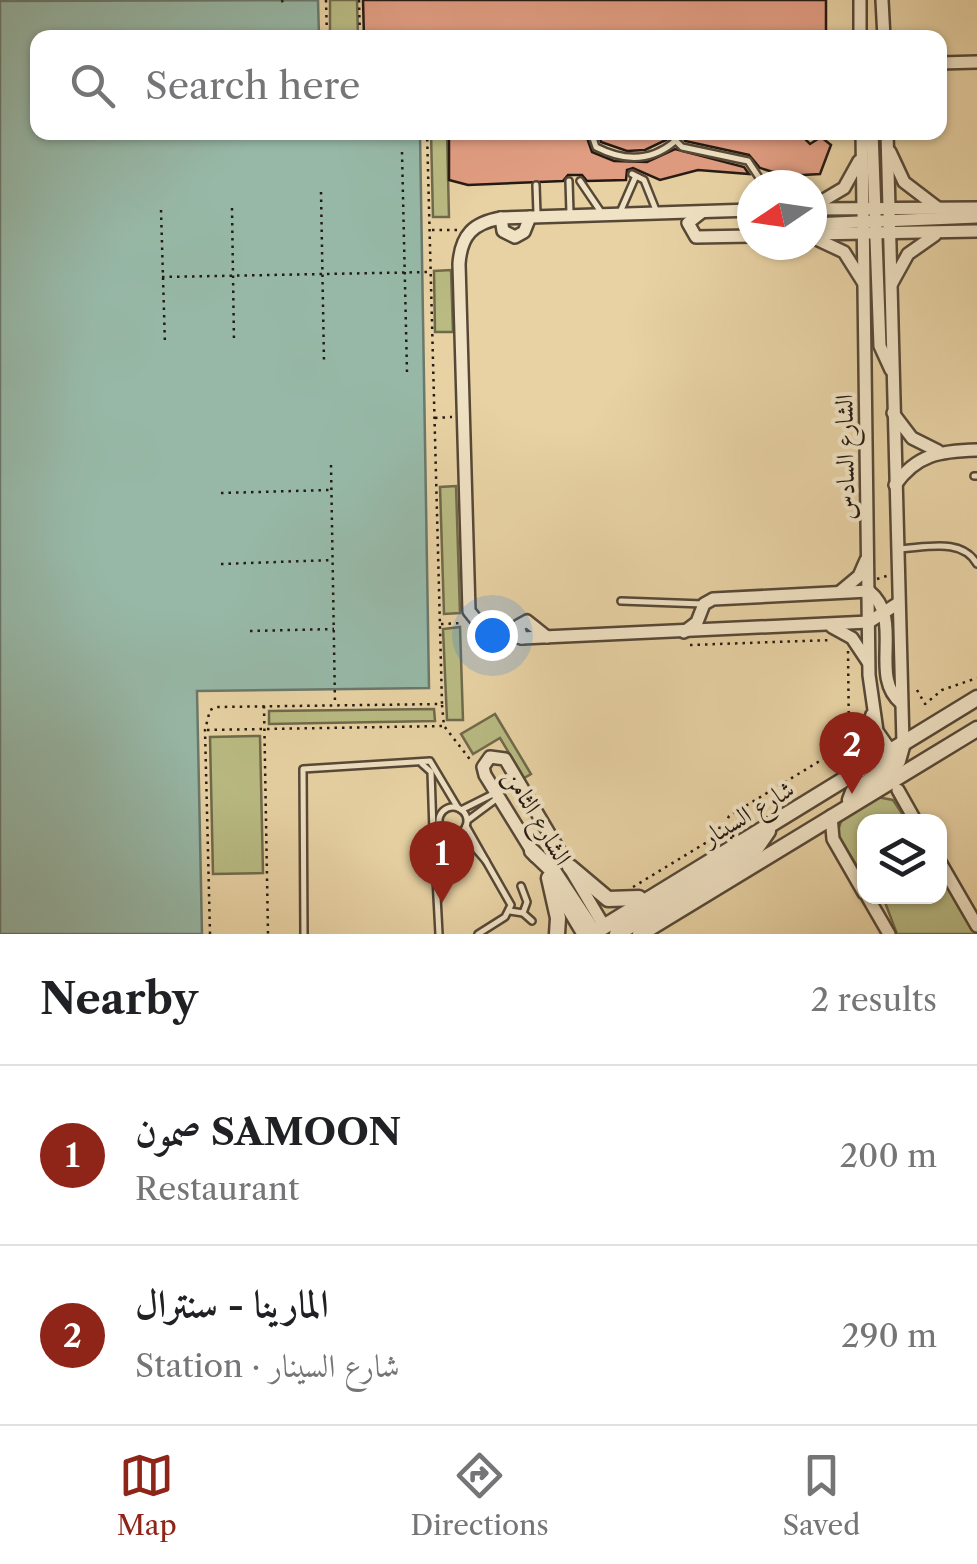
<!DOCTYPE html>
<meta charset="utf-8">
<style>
body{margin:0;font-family:"Libre Caslon Text",Amiri,serif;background:#f2f2f2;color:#202124}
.controls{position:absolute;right:30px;bottom:30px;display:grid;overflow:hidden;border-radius:20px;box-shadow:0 2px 8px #0004}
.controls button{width:90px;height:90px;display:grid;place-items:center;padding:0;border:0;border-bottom:2px solid #e0e0e0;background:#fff;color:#202124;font:50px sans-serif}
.compass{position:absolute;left:737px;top:170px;width:90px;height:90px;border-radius:50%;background:#fff;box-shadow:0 2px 8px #0004;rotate:257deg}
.you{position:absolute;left:492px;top:635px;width:35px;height:35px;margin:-25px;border:8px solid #fff;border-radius:50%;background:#1a73e8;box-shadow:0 0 0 15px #1a73e833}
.badge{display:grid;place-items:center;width:65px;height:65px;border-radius:50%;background:#8f2418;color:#fff;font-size:32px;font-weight:700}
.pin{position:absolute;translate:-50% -82px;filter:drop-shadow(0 2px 5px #0008)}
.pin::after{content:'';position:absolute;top:52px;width:35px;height:30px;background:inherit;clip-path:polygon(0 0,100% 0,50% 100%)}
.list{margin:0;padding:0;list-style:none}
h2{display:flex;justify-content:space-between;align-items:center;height:130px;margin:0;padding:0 40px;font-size:42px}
h2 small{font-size:32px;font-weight:400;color:#757577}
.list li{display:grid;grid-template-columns:65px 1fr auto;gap:30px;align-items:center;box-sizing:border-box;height:180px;padding:0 40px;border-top:2px solid #e0e0e0}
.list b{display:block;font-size:38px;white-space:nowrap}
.list p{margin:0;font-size:32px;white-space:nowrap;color:#757577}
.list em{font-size:32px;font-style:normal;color:#757577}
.icon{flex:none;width:55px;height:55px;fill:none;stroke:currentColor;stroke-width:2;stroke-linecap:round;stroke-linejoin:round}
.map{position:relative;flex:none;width:977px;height:934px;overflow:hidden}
.search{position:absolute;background:#fff;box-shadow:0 2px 8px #0004;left:30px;right:30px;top:30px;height:110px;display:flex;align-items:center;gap:25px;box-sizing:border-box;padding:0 35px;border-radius:20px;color:#757577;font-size:38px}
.sheet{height:490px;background:#fff}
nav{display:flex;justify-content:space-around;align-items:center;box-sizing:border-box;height:140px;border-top:2px solid #e0e0e0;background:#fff;font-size:28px;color:#757577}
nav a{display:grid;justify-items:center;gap:5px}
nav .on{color:#8f2418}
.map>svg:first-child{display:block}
.green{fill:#b9bb83;stroke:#6f6a4b;stroke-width:2.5}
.water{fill:#97b8a7;stroke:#69796c;stroke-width:2.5}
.building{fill:#e19d82;stroke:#251a13;stroke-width:2.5}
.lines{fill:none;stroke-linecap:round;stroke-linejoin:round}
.service-casing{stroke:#564837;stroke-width:10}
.minor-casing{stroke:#564837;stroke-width:16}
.tertiary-casing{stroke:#564837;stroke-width:19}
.path{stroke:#251a13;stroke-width:2.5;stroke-dasharray:2.5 5;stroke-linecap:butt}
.service{stroke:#f0e2c4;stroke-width:5}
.minor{stroke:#f0e2c4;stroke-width:11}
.tertiary{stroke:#f0e2c4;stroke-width:14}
.labels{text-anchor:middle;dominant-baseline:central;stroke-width:8;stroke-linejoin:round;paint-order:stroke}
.street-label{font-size:25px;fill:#251a13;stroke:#f0e2c4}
</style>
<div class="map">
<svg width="977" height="934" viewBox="0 0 977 934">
<rect width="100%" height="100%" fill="#e8d2a4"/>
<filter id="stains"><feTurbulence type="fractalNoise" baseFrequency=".002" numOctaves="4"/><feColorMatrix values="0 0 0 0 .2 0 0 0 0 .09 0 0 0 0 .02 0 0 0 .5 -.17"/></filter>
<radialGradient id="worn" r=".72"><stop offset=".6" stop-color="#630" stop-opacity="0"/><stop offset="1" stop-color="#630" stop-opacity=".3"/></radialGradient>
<g class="green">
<polygon points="330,0 357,0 358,37 330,37"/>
<polygon points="431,133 447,133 449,217 433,217"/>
<polygon points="451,270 453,332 435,332 434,271"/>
<polygon points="456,486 460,613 444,614 440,487"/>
<polygon points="460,627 463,720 447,720 443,629"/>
<polygon points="434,709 435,721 269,724 269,711"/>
<polygon points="495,714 531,774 524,778 500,738 473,754 461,734"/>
<polygon points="260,736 263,873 213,874 210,737"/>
<polygon points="877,797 893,800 907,821 864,822 864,878 837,833 842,819"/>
<polygon points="940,874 977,934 897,934 883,897 940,896"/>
</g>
<polygon class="water" points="318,0 319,37 38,38 38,132 420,134 429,688 197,691 202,934 0,934 0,1"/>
<g class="building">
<polygon points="363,0 826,0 826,38 364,38"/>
<polygon points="449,132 585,132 592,152 614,161 647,162 675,149 744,167 749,174 698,170 660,180 633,168 627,170 626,180 587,181 582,175 568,175 563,181 468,185 449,180"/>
<polygon points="598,132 661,132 666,140 645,150 627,151 601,142"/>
<polygon points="681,132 798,132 810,144 821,137 831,145 820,174 786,176 760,168 749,155 685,141"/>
</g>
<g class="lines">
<defs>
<g id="service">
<path d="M591 132 596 147C623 161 650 162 674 142L675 132"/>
<polyline points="667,132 682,147 748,161 764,185"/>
<polyline points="632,174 644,180 656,210"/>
<polyline points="569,181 570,213"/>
<polyline points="580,181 601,212"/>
<polyline points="536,185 537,214"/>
<polyline points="621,210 635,178"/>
<polyline points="974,476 977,476"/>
<path d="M898 549C925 548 962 537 977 564"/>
<polyline points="621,601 703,604"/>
<polyline points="422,764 431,772 433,831"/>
<circle cx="453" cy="821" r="14"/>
<polyline points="461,810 493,794"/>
<polyline points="468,820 499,797"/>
<polyline points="439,822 434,841 439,934"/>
<polyline points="466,826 511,905 505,917 478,934"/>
<polyline points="462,833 486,861"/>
<polyline points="437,861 450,836"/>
<polyline points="521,886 527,902 523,913"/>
<polyline points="510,911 523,913 532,921"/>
<polyline points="304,934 303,769 430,761 458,808"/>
</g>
<g id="minor">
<polyline points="860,0 860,38"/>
<polyline points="882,0 884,38"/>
<polyline points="940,63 977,62"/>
<polyline points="862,132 869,675 877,731 895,757"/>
<polyline points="872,132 880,346 891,370"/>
<polyline points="887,132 903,743"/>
<polyline points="890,152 904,182 938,208"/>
<polyline points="812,207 844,188 859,161"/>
<polyline points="812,209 977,208"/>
<path d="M752 210 501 218C473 223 461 235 459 264L469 611 485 631 522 638 869 622 897 604"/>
<polyline points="702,212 688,223 696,237 752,236"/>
<polyline points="501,218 503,231 515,237 524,232 530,217"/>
<polyline points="812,224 977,217"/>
<polyline points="812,234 977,231"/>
<polyline points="812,237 844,252 863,282"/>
<polyline points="892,283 908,254 935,235"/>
<polyline points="893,413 912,438 938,451"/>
<path d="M895 485C917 454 940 451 977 450"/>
<polyline points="841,591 859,576 866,560"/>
<path d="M869 591C905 620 868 676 901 703"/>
<polyline points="832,627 852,638 868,662"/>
<polyline points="684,632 697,622 704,604 713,599 869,591"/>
<polyline points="522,638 518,626 527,621 547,637"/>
<polyline points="898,790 916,822"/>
<polyline points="831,816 833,839 864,893"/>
<polyline points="535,856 485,775 483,767 490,757 505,759 604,926"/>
<polyline points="940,862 977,926"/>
<polyline points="553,884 583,934"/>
<polyline points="867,896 889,934"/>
</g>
<g id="tertiary">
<polyline points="861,769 873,716"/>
<polyline points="850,800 853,792 898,761 903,743"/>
<polyline points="532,851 554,872 595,934"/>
<polyline points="570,867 608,899 639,898"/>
<polyline points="549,878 558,918 557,934"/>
<polyline points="592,934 977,698"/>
<polyline points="617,934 757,847 768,831"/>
<polyline points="640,934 977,729"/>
</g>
</defs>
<use href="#service" class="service-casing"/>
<use href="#minor" class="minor-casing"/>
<use href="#tertiary" class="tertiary-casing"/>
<g class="path">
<polyline points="282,0 283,4"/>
<polyline points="326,0 327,38"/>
<polyline points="359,0 360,38"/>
<polyline points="402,152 407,372"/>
<polyline points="321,192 324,362"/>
<polyline points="232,208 234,342"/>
<polyline points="161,210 165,345"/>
<polyline points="432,230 459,230"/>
<polyline points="162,277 431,272"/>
<polyline points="435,418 452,417"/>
<polyline points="331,465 335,704"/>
<polyline points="221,493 330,490"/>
<polyline points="221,564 333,560"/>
<polyline points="877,579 890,575"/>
<polyline points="441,624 463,623"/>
<polyline points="250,631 334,629"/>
<polyline points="690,645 832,640"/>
<polyline points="848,651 849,738"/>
<polyline points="917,690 925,704 942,690 977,678"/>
<polyline points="442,705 444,726 472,762"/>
<polyline points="264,706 268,934"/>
<polyline points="207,730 444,726"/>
<polyline points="633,887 722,833 729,816 856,739"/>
<polyline points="210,934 205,730 210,710 217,707 442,704 427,132"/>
</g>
<use href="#service" class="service"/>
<use href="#minor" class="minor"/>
<use href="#tertiary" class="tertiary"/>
</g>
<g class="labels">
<g class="street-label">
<text transform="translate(845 457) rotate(-91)">الشارع السادس</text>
<text transform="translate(748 813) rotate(-31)">شارع السينار</text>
<text transform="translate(538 817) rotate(59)">الشارع الثامن</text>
</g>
</g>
<rect width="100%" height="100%" filter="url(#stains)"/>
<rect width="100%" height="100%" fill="url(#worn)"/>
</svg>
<div class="controls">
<button><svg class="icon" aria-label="layers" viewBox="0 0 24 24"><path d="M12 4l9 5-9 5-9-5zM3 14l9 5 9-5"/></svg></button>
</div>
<svg class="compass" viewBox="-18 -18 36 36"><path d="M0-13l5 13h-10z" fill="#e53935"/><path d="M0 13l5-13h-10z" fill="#757577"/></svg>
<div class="you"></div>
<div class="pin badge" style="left:442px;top:903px">1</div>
<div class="pin badge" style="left:852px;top:794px">2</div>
<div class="search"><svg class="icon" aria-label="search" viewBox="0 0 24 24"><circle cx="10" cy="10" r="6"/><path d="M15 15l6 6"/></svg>Search here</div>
</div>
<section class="sheet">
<h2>Nearby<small>2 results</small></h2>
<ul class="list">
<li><span class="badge">1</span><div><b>صمون SAMOON</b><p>Restaurant</p></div><em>200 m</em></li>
<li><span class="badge">2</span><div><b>المارينا - سنترال</b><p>Station · شارع السينار</p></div><em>290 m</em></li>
</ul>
</section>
<nav>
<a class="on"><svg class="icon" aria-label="map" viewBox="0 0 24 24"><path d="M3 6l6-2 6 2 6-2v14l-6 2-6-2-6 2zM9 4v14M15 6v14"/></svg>Map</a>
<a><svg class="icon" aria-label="directions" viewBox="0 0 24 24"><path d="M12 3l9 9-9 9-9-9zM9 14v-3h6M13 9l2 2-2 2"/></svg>Directions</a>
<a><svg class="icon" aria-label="saved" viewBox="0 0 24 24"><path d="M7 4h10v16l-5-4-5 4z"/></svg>Saved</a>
</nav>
